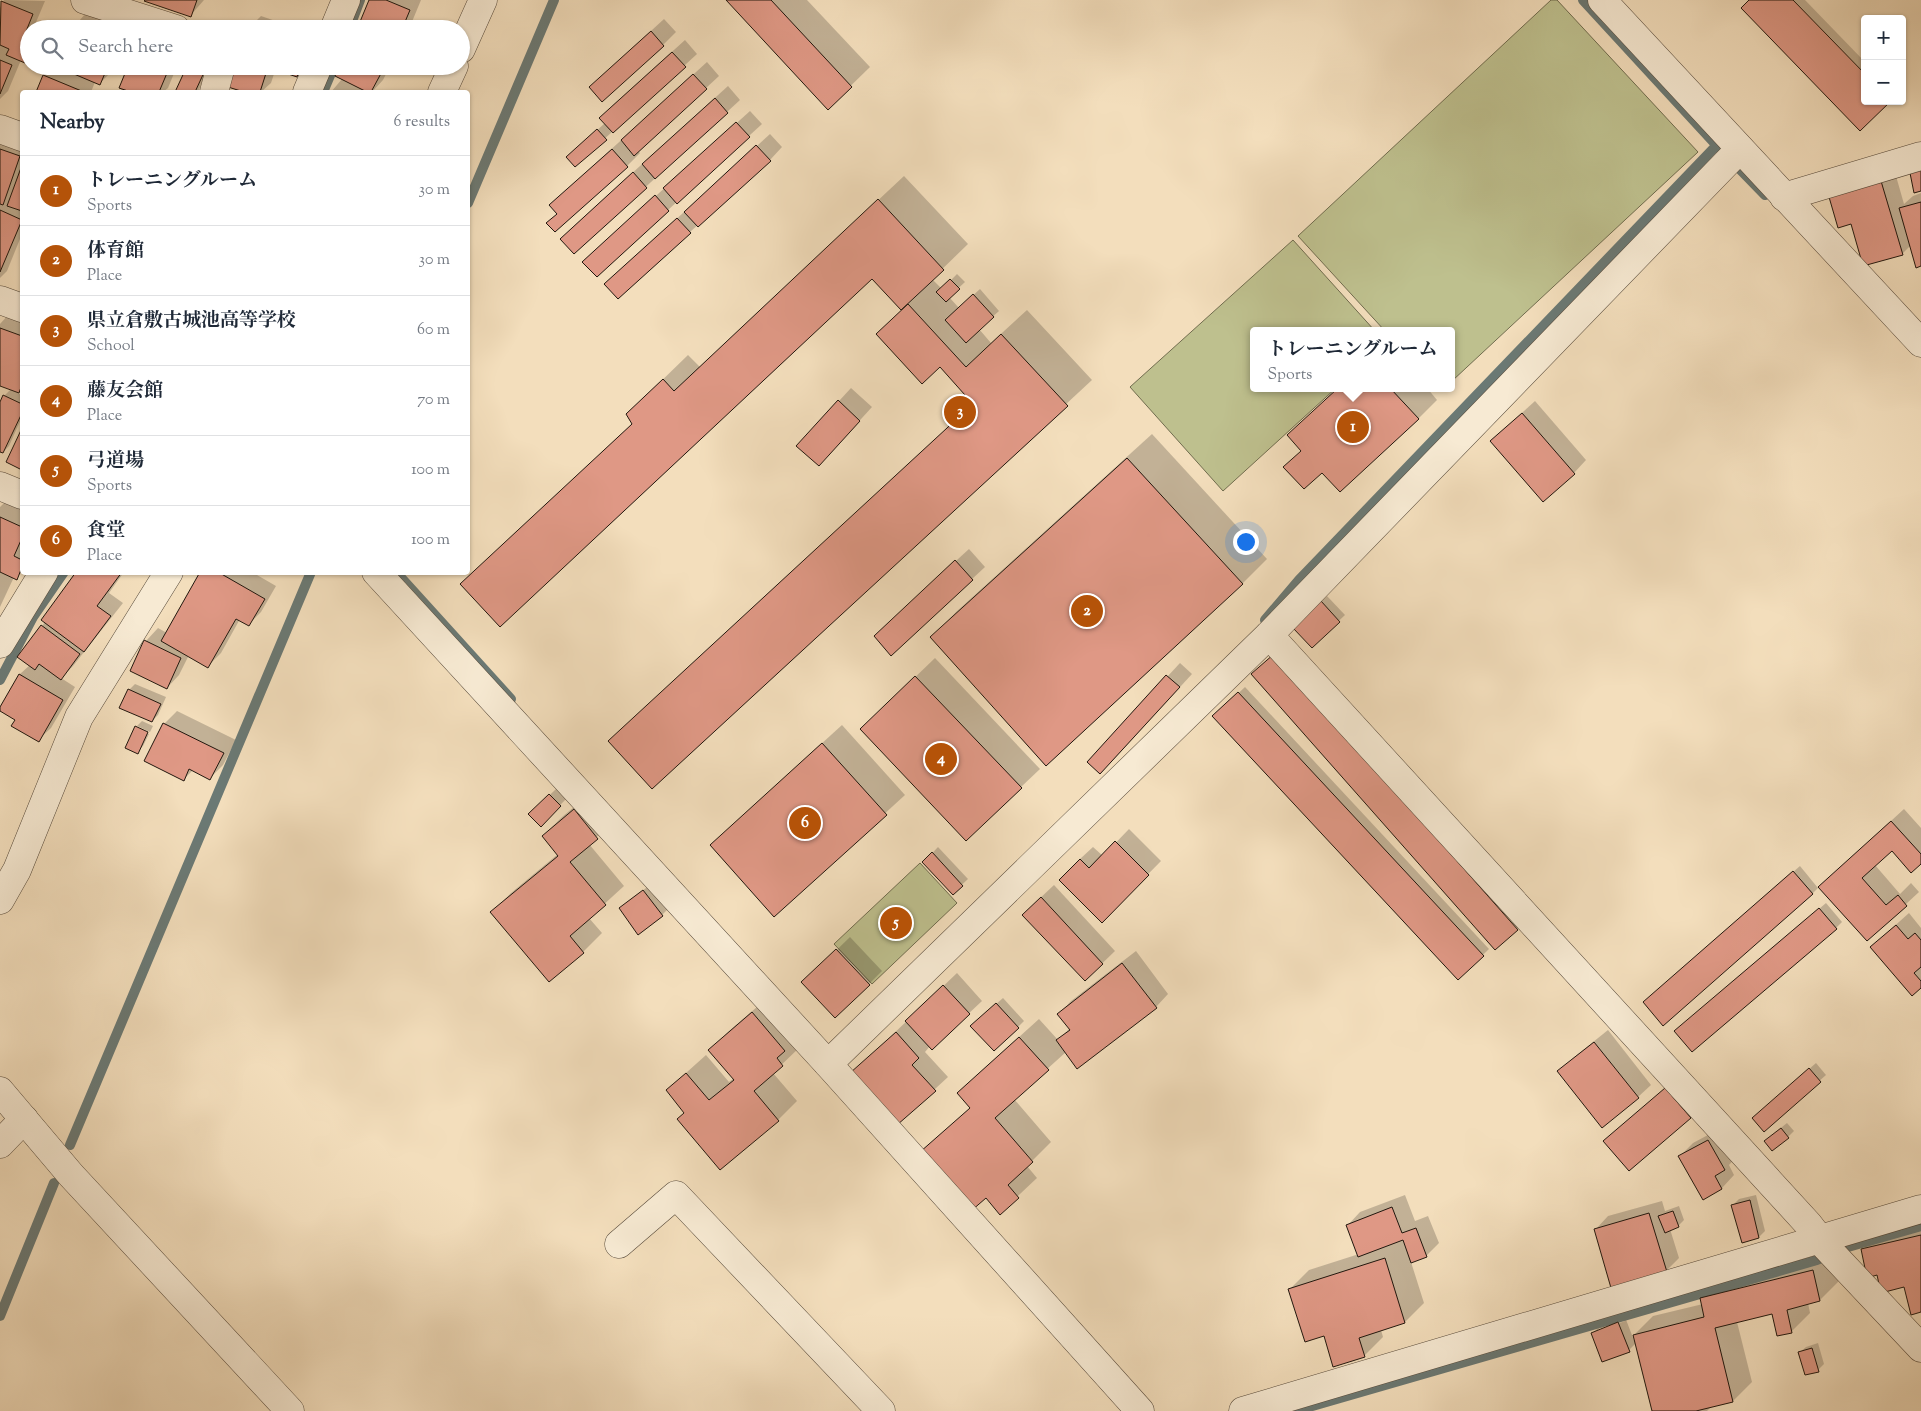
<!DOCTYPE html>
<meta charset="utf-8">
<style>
body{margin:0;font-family:"Sorts Mill Goudy","Noto Serif JP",serif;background:#f2f2f3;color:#1f2937}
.controls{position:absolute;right:15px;top:15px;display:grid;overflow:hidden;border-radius:5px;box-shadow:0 1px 4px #0004}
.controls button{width:45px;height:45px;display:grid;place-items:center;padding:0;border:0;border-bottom:1px solid #e0e1e3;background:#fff;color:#1f2937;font:25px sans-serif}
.you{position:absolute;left:1245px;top:541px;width:18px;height:18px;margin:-12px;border:4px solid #fff;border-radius:50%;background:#1a73e8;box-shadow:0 0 0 8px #1a73e833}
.badge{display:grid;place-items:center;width:32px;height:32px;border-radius:50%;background:#b45309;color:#fff;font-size:16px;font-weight:700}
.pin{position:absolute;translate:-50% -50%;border:2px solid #fff;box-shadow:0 1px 5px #0006}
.popup{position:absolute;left:1250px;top:327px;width:205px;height:65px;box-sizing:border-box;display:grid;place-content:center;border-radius:5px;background:#fff;filter:drop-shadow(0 1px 4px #0005);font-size:16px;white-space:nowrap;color:#747a83}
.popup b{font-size:19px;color:#1f2937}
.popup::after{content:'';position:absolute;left:50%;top:100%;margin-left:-10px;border:10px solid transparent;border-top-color:#fff}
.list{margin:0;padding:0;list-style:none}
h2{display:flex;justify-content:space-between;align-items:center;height:65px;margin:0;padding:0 20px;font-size:21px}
h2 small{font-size:16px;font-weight:400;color:#747a83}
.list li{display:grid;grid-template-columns:32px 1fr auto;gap:15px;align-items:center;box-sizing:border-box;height:70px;padding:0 20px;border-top:1px solid #e0e1e3}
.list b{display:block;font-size:19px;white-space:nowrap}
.list p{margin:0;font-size:16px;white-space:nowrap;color:#747a83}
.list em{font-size:16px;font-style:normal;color:#747a83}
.icon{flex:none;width:28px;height:28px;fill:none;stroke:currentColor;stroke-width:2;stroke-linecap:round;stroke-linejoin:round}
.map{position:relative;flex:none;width:1921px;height:1411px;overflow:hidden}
.search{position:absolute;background:#fff;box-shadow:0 1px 4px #0004;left:20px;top:20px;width:450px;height:55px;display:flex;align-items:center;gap:12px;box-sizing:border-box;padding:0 18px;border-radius:28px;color:#747a83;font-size:19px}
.panel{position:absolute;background:#fff;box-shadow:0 1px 4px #0004;left:20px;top:90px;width:450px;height:485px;border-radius:5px}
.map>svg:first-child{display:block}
.green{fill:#bec08e;stroke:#706c4e}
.shadow{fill:#0003;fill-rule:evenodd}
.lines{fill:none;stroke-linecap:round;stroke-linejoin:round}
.stream{stroke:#6b7974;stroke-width:10}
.building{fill:#df9885;stroke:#21170e}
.street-casing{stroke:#56493a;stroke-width:29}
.street{stroke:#f7ead3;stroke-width:28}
</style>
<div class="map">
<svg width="1921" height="1411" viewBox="0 0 1921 1411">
<rect width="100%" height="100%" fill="#f3debc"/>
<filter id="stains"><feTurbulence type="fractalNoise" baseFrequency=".004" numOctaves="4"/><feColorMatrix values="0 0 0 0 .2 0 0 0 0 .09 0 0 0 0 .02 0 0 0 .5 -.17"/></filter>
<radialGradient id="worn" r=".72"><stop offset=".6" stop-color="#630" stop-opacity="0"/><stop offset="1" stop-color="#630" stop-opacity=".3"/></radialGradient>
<g class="green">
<polygon points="1551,0 1557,0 1698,152 1452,381 1452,331 1385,331 1298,236"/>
<polygon points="1293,240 1375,331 1254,331 1254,388 1336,388 1223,491 1130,387"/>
<polygon points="920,863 957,903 872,984 834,944"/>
</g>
<g class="shadow">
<polygon points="4,0 45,1 34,27 40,29 29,29 29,58 25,61 21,60 8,91 0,99 0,8"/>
<polygon points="146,0 204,0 190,16"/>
<polygon points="371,0 421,0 409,29 358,29"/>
<polygon points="728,0 807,0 870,67 828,108"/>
<polygon points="1751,0 1805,0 1865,62 1865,101"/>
<polygon points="86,13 117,26 116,29 72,29"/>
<polygon points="261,16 299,29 248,29"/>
<polygon points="664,19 676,32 663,45 603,75"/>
<polygon points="685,40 697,54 576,165 574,151 605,123 613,105"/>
<polygon points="707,62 719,76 638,151 640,153 627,166 555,230 548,223 558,213 550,205"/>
<polygon points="54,66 114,66 112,71 99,84 95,82 91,92 37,92 44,76"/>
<polygon points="130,66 177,66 168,88 163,92 119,92 123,88"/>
<polygon points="188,66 209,66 198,92 176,92"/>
<polygon points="236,66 306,66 297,75 276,68 271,83 261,92 247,92 230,86"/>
<polygon points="341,66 390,66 383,80 372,92 331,92 342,79"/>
<polygon points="728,86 740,100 574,253 574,226"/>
<polygon points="750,111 762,124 597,275 597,249"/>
<polygon points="0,132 22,140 22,234 7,271 0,278"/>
<polygon points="770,134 782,147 770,160 690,232 619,271"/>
<polygon points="1894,169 1904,204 1913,196 1921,193 1921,265 1911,245 1902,254 1852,223 1830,197"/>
<polygon points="904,176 968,244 932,279 942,289 957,274 965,282 949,297 959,308 980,289 999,311 979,329 991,343 1027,310 1092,380 652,788 974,403 902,310 872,277 633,423 653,389 688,355 700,367"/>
<polygon points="9,314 22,319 22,388 18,393 22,395 22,417 9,446 3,452 0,450 0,405 4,396 11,389 1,385 0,387 0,324"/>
<polygon points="851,388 872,407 831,452 839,401"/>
<polygon points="1338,388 1427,388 1437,400 1418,419 1302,450"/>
<polygon points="1535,401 1586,460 1574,473 1491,441"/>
<polygon points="22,430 22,468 8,462"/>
<polygon points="1152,434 1267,559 1242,584 932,637 956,612"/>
<polygon points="6,501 22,509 22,572 16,578 14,577 0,607 0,507"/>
<polygon points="969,549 985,567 891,654 888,623"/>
<polygon points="78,572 124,572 109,593 123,603 73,666 61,678 75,687 51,728 38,740 17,719 0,709 20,674 30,665 19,657 45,622"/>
<polygon points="202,572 252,572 276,586 261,612 249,624 240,619 221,653 208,666 189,655 179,675 167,688 146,641 158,628 167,633"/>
<polygon points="1327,596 1345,615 1312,646 1295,628"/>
<polygon points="935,658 1040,769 1021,787 880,711"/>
<polygon points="1180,663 1192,674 1113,760 1088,762"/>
<polygon points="1259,668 1523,923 1517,929"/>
<polygon points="135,684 166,697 158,715 152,721 129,690"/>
<polygon points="1245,687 1489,949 1458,979 1214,716"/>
<polygon points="177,711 236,740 223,765 210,778 193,770 183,780 146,761 164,724"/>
<polygon points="142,721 153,726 150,732 137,726"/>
<polygon points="842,725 905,795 774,915 731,826"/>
<polygon points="137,726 137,729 149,734 143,746 137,752 136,727"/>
<polygon points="556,789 566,799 541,825 530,814"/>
<polygon points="593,791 616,819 589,844 624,886 589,918 602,933 583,952 492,912 511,893 558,854 543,836 562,817"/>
<polygon points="1904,809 1921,828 1921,862 1892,850 1875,865 1900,894 1911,883 1919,892 1867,940 1819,887"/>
<polygon points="1129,829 1161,861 1102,921 1080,859 1093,847 1103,856"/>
<polygon points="938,847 968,879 953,893 924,862"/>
<polygon points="1800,866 1818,888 1812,894 1650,996"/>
<polygon points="650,885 668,909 662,915 626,903"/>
<polygon points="1054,885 1115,951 1085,980 1036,902"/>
<polygon points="1826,903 1842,922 1836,928 1682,1025"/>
<polygon points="1909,913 1921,928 1921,987 1871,947"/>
<polygon points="850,937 882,971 869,984 816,970"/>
<polygon points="1136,951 1168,994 1156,1007 1066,1052 1014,1099 1051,1142 1027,1166 1037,1178 1000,1213 986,1196 922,1152 971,1107 959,1093 978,1074 1039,1019 1058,1040 1070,1028 1059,1014 1071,1001"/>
<polygon points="957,973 982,1001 932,1048 930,1046 925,1052 948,1077 897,1124 865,1061"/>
<polygon points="772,994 801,1046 773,1073 797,1101 778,1120 720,1169 686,1112 667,1090 706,1055 729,1082 734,1078 710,1050 729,1031"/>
<polygon points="1003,998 1024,1021 1018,1027 978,1020"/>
<polygon points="1608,1030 1651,1085 1638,1097 1559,1071 1572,1059"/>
<polygon points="1816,1063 1826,1075 1764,1130 1760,1112"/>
<polygon points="1678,1077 1702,1104 1690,1117 1605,1141"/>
<polygon points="1787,1123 1794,1131 1788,1137 1765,1141"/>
<polygon points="1721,1128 1737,1156 1729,1165 1734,1175 1722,1188 1703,1198 1680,1156 1693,1143"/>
<polygon points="1405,1195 1415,1221 1428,1216 1439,1243 1426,1256 1411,1262 1424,1303 1405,1322 1381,1330 1383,1337 1364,1356 1324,1334 1290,1289 1309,1270 1359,1254 1348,1225 1360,1212"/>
<polygon points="1756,1195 1765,1231 1759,1237 1743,1241 1733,1205 1739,1199"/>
<polygon points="1662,1201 1665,1211 1679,1206 1684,1220 1678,1226 1670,1229 1679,1258 1666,1271 1596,1229 1608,1216"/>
<polygon points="1921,1221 1921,1311 1905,1285 1877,1274 1862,1250 1881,1231"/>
<path d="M1832 1252 1839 1281 1820 1300 1808 1303 1810 1313 1791 1332 1773 1313 1737 1322 1752 1382 1733 1401 1711 1407 1707 1411H1653L1636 1343 1629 1350 1593 1333 1599 1327 1625 1317 1635 1343 1636 1342 1634 1335 1653 1316 1703 1304 1702 1298 1721 1279ZM1624 1318 1625 1321 1598 1331V1329Z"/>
<polygon points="1818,1343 1824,1364 1818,1370 1799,1353 1806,1347"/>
</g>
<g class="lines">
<g class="stream">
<polyline points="1583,0 1721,150"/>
<polyline points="349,29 360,0"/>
<polyline points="323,92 334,66"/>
<polyline points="1731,160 1765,195 1773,191"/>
<polyline points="468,203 554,0"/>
<polyline points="396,572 511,699"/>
<polyline points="1265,620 1299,580 1717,145"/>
<polyline points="0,680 33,617 64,572"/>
<polyline points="70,1145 311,572"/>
<polyline points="0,1316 54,1183"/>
<polyline points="1295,1411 1817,1260 1848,1247 1921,1226"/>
</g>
</g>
<g class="building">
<polygon points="145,0 197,0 191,17 144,1"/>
<polygon points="369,0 386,0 410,10 402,29 357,29"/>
<polygon points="726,0 771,0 852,87 828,110"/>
<polygon points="1749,0 1793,0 1865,74 1865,101 1891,101 1860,131 1741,8"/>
<polygon points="1,1 33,14 23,39 29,42 29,54 25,63 6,55 9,49 0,45"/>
<polygon points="651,31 664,46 602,102 589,87"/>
<polygon points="672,52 686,67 613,133 599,118"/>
<polygon points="0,60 12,65 0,94"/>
<polygon points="55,66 108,66 100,85"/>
<polygon points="128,66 170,66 159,92 131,92 119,88"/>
<polygon points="187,66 207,66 195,92 175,92"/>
<polygon points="235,66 301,66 297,77 268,67 260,92 244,92 228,87"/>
<polygon points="340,66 385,66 371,92 367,92 335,76"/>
<polygon points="693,74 707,89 634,156 621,140"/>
<polygon points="43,75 84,92 36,92"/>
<polygon points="715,98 728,113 655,179 642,164"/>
<polygon points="736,122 750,137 677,204 663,188"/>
<polygon points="597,129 607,140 575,167 566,157"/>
<polygon points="756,145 771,161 698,227 684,212"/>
<polygon points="0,149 20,156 3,205 0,204"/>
<polygon points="612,149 628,167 555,232 546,223 557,214 549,205"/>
<polygon points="22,165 22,211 7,206"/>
<polygon points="1921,170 1921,191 1914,193 1910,173"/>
<polygon points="633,172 647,188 574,254 560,239"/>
<polygon points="1881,181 1903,255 1863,266 1851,224 1838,228 1829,197"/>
<polygon points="655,195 669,211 597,277 582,262"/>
<polygon points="878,199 944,270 901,310 872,279 500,627 460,584 632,424 626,414 663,379 674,391"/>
<polygon points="1921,202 1921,266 1916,268 1899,208"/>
<polygon points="0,210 22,220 0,272"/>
<polygon points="677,218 691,233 618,299 604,284"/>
<polygon points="950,279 960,289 946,302 936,292"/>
<polygon points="973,294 994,317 966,343 945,320"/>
<polygon points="908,304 966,367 1001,334 1068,406 652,789 608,741 973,404 940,367 922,384 876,334"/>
<polygon points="0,328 22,336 22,384 19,393 0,386"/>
<polygon points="1338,388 1390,388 1419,419 1340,492 1322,473 1304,489 1283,467 1301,451 1287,435"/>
<polygon points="3,395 22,404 22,413 3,453 0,452 0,402"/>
<polygon points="838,400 860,421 819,466 796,446"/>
<polygon points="1522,413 1575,474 1543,502 1490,441"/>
<polygon points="22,428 22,470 6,462"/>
<polygon points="1127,458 1243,584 1046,766 930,637"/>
<polygon points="0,517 22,527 22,538 14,556 22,560 22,567 17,580 0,572"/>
<polygon points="955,560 973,580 891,656 874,636"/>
<polygon points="76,572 122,572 97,606 111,616 84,652 41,620"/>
<polygon points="200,572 218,572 265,599 249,626 236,619 208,668 161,641"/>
<polygon points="1321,601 1340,622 1312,648 1293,628"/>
<polygon points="41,625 80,654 61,680 39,664 35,670 17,657"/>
<polygon points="144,640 181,658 167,689 130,671"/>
<polygon points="1274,654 1518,930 1495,950 1251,674"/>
<polygon points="19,674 63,700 39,742 11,726 15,720 0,711 0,707"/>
<polygon points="1166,675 1180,687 1100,774 1087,762"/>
<polygon points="915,676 1022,788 966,841 860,729"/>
<polygon points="128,689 161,704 152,722 119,708"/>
<polygon points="1238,692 1484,956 1458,980 1212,716"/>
<polygon points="163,723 224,753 210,780 189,769 184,781 144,761"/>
<polygon points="135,726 148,732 138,754 125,748"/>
<polygon points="822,743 887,815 774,917 710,845"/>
<polygon points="549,794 561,806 541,827 528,814"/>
<polygon points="574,809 598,839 570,862 606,905 570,936 584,953 549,982 490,912 558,856 542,836"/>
<polygon points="1891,821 1921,854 1921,864 1911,873 1892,851 1862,878 1886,905 1898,895 1907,906 1867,941 1818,887"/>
<polygon points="1115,841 1149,875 1102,923 1059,880 1080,859 1089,868"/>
<polygon points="932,852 963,886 953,895 922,862"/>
<polygon points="1793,871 1813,894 1663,1026 1643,1002"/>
<polygon points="643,890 663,916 638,935 619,908"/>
<polygon points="1041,897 1103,964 1085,981 1022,915"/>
<polygon points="1819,908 1837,929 1692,1052 1674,1031"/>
<polygon points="1896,925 1908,939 1915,933 1921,940 1921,967 1914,973 1921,981 1921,988 1912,996 1870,947"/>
<polygon points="836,949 870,985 835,1018 801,982"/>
<polygon points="1122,963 1157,1008 1077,1069 1056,1040 1070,1030 1057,1014"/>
<polygon points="943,985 970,1014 932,1050 905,1021"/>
<polygon points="996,1003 1019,1028 994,1051 970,1026"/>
<polygon points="752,1012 785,1051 777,1058 783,1066 754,1091 779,1121 720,1170 677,1119 684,1113 666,1090 686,1073 709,1100 734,1080 708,1050"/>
<polygon points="896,1032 919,1058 912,1065 936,1091 897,1125 850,1073"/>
<polygon points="1019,1037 1049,1070 995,1118 1033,1162 1008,1185 1019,1198 1000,1215 986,1198 971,1211 920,1152 970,1108 957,1093"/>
<polygon points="1594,1042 1639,1098 1602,1128 1557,1071"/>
<polygon points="1809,1068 1821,1082 1764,1132 1752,1118"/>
<polygon points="1665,1088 1691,1118 1629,1171 1603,1141"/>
<polygon points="1781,1128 1789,1138 1772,1151 1764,1141"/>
<polygon points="1708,1140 1725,1170 1715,1176 1722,1189 1703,1200 1678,1156"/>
<polygon points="1750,1200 1759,1238 1742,1243 1731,1205"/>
<polygon points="1392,1207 1402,1233 1416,1228 1427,1257 1411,1263 1403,1240 1358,1257 1346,1225"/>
<polygon points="1673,1211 1679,1227 1665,1233 1658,1216"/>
<polygon points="1649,1213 1667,1272 1611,1288 1594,1229"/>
<polygon points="1921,1235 1921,1312 1911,1315 1904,1287 1881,1293 1877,1275 1867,1278 1861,1249"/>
<polygon points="1385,1258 1405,1323 1359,1338 1365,1357 1333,1367 1324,1336 1305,1342 1288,1289"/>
<polygon points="1813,1270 1820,1301 1787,1310 1792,1333 1777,1336 1772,1314 1715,1328 1733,1402 1696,1411 1652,1411 1633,1335 1704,1317 1700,1298"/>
<polygon points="1618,1322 1630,1352 1602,1362 1591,1333"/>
<polygon points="1812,1348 1819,1372 1805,1375 1798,1352"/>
</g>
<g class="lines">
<defs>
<g id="street">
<polyline points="85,0 176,29"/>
<polyline points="1602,0 1921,343"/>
<polyline points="334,29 346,0"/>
<polyline points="461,49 483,0"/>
<polyline points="214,92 221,66"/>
<polyline points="307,92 318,66"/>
<polyline points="442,92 454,66"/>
<polyline points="0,129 22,137"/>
<polyline points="1784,197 1921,156"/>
<polyline points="0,300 22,308"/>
<polyline points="0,486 22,495"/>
<polyline points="376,572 828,1064 1140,1411"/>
<polyline points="1269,635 1809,1225 1826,1247 1921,1348"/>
<polyline points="0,644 44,572"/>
<polyline points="0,900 17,870 79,717 169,572"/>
<polyline points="828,1064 1269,635 1740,149"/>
<polyline points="0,1091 71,1175 290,1411"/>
<polyline points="0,1144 24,1119"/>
<polyline points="619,1244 676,1195 881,1411"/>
<polyline points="1243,1411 1921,1209"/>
</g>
</defs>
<use href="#street" class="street-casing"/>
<use href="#street" class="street"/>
</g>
<rect width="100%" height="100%" filter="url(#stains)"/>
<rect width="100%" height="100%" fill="url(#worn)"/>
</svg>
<div class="controls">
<button>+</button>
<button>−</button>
</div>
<div class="you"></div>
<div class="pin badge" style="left:1353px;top:427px">1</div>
<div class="popup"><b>トレーニングルーム</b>Sports</div>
<div class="pin badge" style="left:1087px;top:611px">2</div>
<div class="pin badge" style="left:960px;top:412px">3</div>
<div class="pin badge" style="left:941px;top:759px">4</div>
<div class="pin badge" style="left:896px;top:923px">5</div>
<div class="pin badge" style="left:805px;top:823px">6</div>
<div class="search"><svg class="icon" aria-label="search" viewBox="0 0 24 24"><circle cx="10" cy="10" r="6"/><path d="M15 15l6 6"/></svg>Search here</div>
<section class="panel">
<h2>Nearby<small>6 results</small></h2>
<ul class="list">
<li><span class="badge">1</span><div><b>トレーニングルーム</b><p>Sports</p></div><em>30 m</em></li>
<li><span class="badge">2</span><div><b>体育館</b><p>Place</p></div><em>30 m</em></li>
<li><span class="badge">3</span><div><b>県立倉敷古城池高等学校</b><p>School</p></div><em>60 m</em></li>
<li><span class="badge">4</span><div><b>藤友会館</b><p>Place</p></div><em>70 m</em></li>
<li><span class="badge">5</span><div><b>弓道場</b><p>Sports</p></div><em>100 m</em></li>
<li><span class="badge">6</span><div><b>食堂</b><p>Place</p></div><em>100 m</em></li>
</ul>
</section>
</div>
